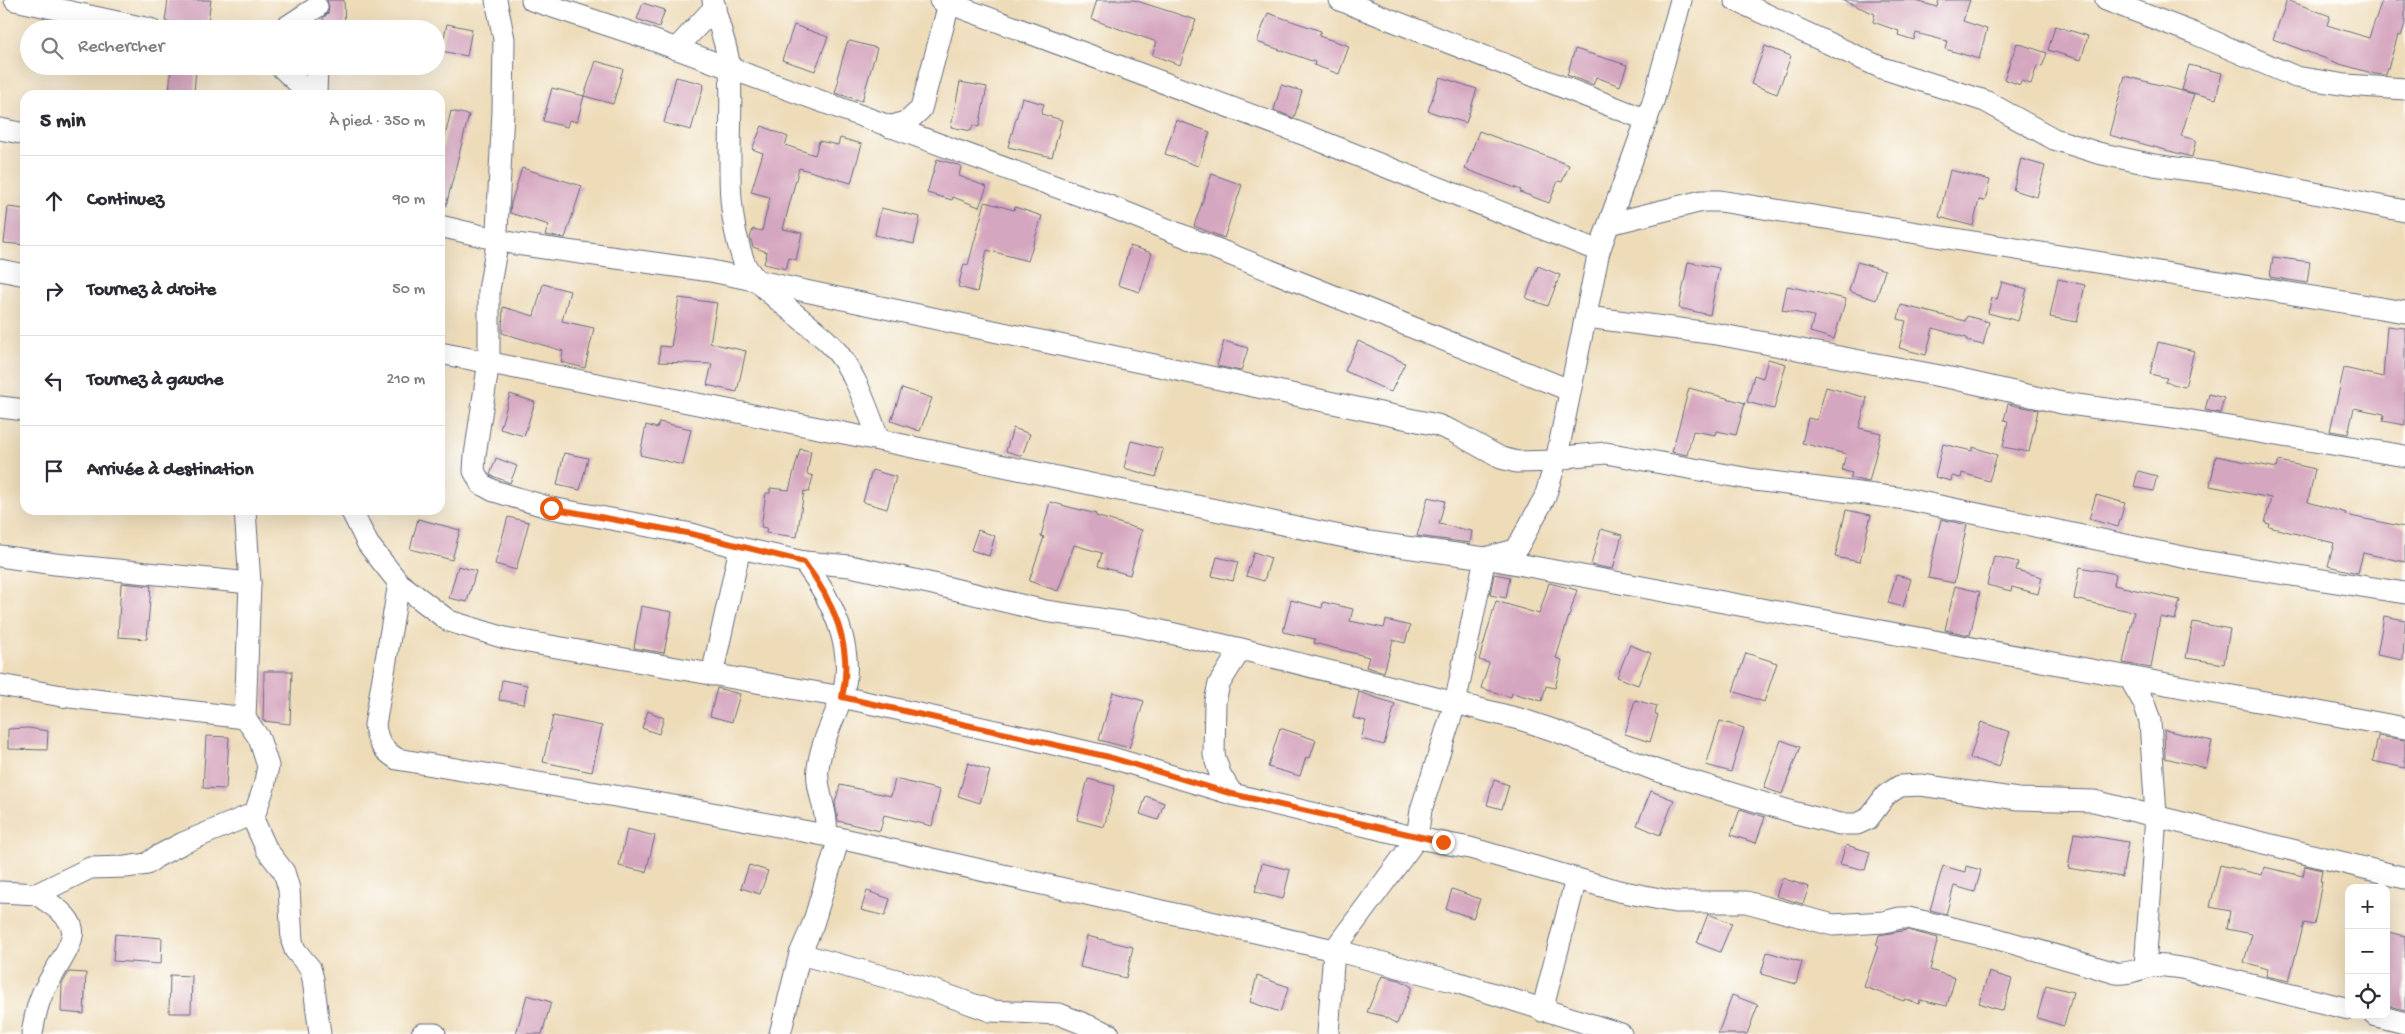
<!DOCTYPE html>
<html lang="fr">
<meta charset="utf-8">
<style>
body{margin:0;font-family:"Gochi Hand",sans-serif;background:#f2f2f3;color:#2b2b33}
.controls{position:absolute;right:15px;bottom:15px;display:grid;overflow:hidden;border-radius:10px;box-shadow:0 5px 20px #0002}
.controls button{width:45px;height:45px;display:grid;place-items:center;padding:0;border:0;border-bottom:1px solid #e1e1e2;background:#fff;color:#2b2b33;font:25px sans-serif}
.stop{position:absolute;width:15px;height:15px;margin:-11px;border:4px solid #ea580c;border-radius:50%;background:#fff}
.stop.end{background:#ea580c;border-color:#fff;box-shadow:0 1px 5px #0008}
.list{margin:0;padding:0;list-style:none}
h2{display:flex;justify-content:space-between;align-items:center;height:65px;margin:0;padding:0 20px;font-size:21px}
h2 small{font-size:16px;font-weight:400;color:#7c7c81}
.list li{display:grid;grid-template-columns:32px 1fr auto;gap:15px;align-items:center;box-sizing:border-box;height:90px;padding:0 20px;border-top:1px solid #e1e1e2}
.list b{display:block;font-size:19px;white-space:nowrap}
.list em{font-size:16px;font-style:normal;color:#7c7c81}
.icon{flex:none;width:28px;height:28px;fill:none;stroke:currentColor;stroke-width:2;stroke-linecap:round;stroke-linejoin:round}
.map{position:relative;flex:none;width:2405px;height:1034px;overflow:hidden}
.search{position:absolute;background:#fff;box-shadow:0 5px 20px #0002;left:20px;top:20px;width:425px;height:55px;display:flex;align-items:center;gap:12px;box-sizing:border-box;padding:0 18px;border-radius:28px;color:#7c7c81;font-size:19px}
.panel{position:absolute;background:#fff;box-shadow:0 5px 20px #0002;left:20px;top:90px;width:425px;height:425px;border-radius:15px}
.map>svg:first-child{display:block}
.building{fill:#d5a6bf}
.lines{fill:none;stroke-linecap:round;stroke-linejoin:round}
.street-casing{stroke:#656c7e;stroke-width:23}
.street{stroke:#fff;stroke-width:21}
.route{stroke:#ea580c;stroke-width:6}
</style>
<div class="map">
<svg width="2405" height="1034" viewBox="0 0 2405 1034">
<rect width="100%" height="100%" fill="#fdfcf7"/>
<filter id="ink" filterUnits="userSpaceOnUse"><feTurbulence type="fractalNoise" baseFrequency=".02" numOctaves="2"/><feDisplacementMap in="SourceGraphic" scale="10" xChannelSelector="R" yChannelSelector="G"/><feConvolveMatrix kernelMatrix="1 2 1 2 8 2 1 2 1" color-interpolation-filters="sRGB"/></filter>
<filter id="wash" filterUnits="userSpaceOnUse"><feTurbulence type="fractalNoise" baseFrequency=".0096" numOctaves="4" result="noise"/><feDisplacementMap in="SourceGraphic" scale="20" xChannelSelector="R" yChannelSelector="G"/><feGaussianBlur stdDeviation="1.12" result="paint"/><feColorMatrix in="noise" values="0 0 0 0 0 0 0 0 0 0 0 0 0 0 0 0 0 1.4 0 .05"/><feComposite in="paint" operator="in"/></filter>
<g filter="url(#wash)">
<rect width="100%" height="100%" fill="#eedcb9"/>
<g id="blocks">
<g class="building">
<polygon points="168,0 211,0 207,28 165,21"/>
<polygon points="327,0 344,0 345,29 324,29 323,18 328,13 329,7"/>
<polygon points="1097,0 1134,0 1196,20 1180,65 1152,55 1157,42 1091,19"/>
<polygon points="1842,0 1912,0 1937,7 1939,0 1970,0 1963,21 1987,29 1979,59 1945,49 1947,41 1916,33 1914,40 1898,35 1899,31 1873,22 1875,14"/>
<polygon points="2287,0 2330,16 2327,25 2369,38 2382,0 2405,0 2405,24 2401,36 2398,35 2386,75 2375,74 2340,64 2273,39"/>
<polygon points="643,3 665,10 659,27 637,19"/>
<polygon points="1268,13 1321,31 1319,36 1349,46 1339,74 1314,65 1315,62 1257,42"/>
<polygon points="447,24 472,29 467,56 441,51"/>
<polygon points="794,25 828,37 815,71 782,60"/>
<polygon points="2055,26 2088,36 2081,60 2048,50"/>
<polygon points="850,41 877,48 862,101 835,93 839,79 837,78 847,43"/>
<polygon points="2017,43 2047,53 2042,67 2037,66 2031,84 2021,81 2020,85 2004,79"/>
<polygon points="1765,46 1791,56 1777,94 1751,84"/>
<polygon points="1575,49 1627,65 1620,86 1596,77 1593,85 1567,75"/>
<polygon points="596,61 623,69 613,104 584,96"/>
<polygon points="2189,65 2222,73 2216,99 2182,90"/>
<polygon points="171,66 196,66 194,95 169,95"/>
<polygon points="2125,76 2194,94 2181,136 2196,140 2192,157 2109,135"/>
<polygon points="676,77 704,84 691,130 664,123"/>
<polygon points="1440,77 1477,89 1466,123 1428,111"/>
<polygon points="960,82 987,87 979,127 973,125 971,131 951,127"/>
<polygon points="1281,85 1302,91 1294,118 1274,110"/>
<polygon points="552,88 584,96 577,122 569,120 567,127 543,121"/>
<polygon points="1022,98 1044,104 1041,114 1062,120 1052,157 1008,147"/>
<polygon points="451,111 469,115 446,206 440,206 440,158"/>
<polygon points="1176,120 1210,132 1198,166 1165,154"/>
<polygon points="762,126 788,137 785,145 815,155 819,141 838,145 840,138 862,144 851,183 799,168 783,229 802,233 796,260 789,258 786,269 764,264 767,252 753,247 750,238 753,229 762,231 770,197 751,192 763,153 752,149"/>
<polygon points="1479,131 1569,165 1562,182 1558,181 1549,203 1520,192 1521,190 1465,169"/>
<polygon points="937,159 961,166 959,176 987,187 979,207 953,197 952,200 927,193"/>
<polygon points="2021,159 2045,166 2037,197 2013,190"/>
<polygon points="522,168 582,186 565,238 545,235 549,225 510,213 511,203"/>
<polygon points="1950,170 1990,180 1985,201 1979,200 1973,226 1939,217"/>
<polygon points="1212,174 1242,185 1224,238 1194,226"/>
<polygon points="985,202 1014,210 1015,207 1042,216 1028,261 987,250 977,292 958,287 964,264 968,265"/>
<polygon points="8,207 25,209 25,245 4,243"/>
<polygon points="881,208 920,217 914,244 875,235"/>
<polygon points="1130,246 1152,253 1140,292 1118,285"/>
<polygon points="2273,257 2310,262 2307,283 2270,277"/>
<polygon points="1688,262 1719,268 1710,315 1679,308"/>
<polygon points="1857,262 1885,270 1876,300 1849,291"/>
<polygon points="1538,266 1560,275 1548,306 1526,298"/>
<polygon points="2058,279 2085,285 2077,322 2050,317"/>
<polygon points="2002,282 2027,289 2018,321 1988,313 1992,298 1997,299"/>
<polygon points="543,284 570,291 562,321 594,328 585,368 561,362 563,351 502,333 503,307 534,316"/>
<polygon points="1787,286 1846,299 1834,339 1810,332 1814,316 1782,310"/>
<polygon points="679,298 717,303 710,343 746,351 737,392 707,385 712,364 659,362 660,346 671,347"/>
<polygon points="1901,305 1965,321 1967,316 1989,322 1983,345 1967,341 1967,338 1933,328 1926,355 1899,348 1906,321 1898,319"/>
<polygon points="2387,326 2405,328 2405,425 2383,421 2384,414 2354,408 2348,434 2330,431 2344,368 2383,377"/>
<polygon points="1224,341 1248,348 1241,371 1217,366"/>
<polygon points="1358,341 1405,363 1391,392 1345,371"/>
<polygon points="2158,342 2194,351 2185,387 2165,382 2167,378 2150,374"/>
<polygon points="1768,359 1786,364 1774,409 1747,402 1754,375 1763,378"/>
<polygon points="1826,387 1867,398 1859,428 1881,433 1869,482 1850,478 1852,473 1842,470 1846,454 1802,443 1808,418 1817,420"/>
<polygon points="902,388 932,398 920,431 891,421"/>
<polygon points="1689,388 1745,403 1736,435 1717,431 1716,435 1693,431 1687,455 1672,452"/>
<polygon points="510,394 535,402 524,436 500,429"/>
<polygon points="2209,394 2224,398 2220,413 2205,410"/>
<polygon points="2008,404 2038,410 2029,452 2003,447 2008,421 2004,420"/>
<polygon points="659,422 691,429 683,465 640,455 646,425 657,428"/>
<polygon points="1013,428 1030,434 1022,456 1006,451"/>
<polygon points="1131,441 1163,449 1156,477 1124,468"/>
<polygon points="1943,444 1972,451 1973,447 1997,455 1989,481 1962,473 1961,478 1952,476 1951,481 1935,477"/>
<polygon points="800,449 811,451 807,474 813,476 809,492 804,491 797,537 766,533 767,528 761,527 766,493 770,493 770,488 789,490"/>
<polygon points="564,453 588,458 580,490 557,485"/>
<polygon points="2216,456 2277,468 2279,461 2315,469 2308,502 2346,513 2345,515 2405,527 2405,562 2363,553 2358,573 2328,566 2334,543 2269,527 2270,524 2265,523 2271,498 2210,486"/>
<polygon points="496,458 517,466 510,483 490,475"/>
<polygon points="872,470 896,477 887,509 863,502"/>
<polygon points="2138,471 2157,476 2153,491 2134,487"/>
<polygon points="2096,495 2125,503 2118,527 2089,519"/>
<polygon points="1428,497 1445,501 1439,524 1472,531 1470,543 1417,536"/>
<polygon points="1050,502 1096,514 1096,516 1142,530 1130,575 1098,566 1102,553 1074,545 1058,591 1029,581 1044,537 1041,536"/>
<polygon points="1846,510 1871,515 1860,562 1835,557"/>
<polygon points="508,517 529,522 516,570 495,564"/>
<polygon points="418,519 460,530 452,560 410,549"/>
<polygon points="1941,519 1967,525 1954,583 1928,578"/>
<polygon points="1601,529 1622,535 1613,569 1591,565"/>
<polygon points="978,530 995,536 989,556 971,550"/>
<polygon points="1254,552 1271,558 1264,581 1246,576"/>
<polygon points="1994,556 2018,562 2016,570 2042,577 2038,594 2012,587 2011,591 1987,585"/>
<polygon points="1217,557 1238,562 1233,581 1212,576"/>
<polygon points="458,566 476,571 467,602 449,598"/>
<polygon points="2080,567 2116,574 2114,585 2180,600 2175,620 2160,617 2151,668 2123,663 2134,612 2074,599"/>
<polygon points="1494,574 1510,577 1506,598 1490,595"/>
<polygon points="1896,575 1911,579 1903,607 1888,603"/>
<polygon points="121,583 151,586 147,639 118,637"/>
<polygon points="1549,583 1577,590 1556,658 1562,660 1555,688 1546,686 1542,701 1512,693 1511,697 1481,688 1489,663 1479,660 1496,601 1539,614"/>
<polygon points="1955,586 1980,592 1970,635 1945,630"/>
<polygon points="1291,600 1322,608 1323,602 1353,609 1350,621 1384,628 1386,620 1410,626 1405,643 1393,640 1384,672 1366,667 1369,657 1314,643 1315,639 1283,632"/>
<polygon points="641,606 672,612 664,653 634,648"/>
<polygon points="2384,616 2405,620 2403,660 2377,655"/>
<polygon points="2193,622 2230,629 2224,664 2186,658"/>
<polygon points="1630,645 1651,653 1638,685 1617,677"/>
<polygon points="1746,653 1777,663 1764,702 1733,691"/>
<polygon points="264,671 292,671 290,724 263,721"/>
<polygon points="502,680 527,685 524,704 499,700"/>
<polygon points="717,688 740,694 732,722 710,716"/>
<polygon points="1113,692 1144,701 1129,748 1099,740"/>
<polygon points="1359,692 1395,704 1384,745 1361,739 1366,721 1353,718"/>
<polygon points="1635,700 1657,706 1655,714 1658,715 1650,742 1625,734"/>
<polygon points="648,711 664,718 659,734 642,728"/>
<polygon points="553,716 602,726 592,772 543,762"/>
<polygon points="1720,721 1744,728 1731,772 1706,765"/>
<polygon points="1981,722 2010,732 1999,767 1970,758"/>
<polygon points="28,728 48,731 47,750 8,749 8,729"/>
<polygon points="1280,728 1316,740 1310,758 1306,757 1300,776 1268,767"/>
<polygon points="2164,730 2212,741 2206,768 2165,758"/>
<polygon points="206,736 229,737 226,789 203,788"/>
<polygon points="2378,736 2405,740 2405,768 2373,761"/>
<polygon points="1781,740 1800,747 1782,794 1764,788"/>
<polygon points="968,763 990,771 980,803 958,796"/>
<polygon points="895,779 940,790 932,826 884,815 880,831 838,821 835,803 840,785 891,796"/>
<polygon points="1088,779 1115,786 1104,827 1077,820"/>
<polygon points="1494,780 1509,785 1502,809 1487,805"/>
<polygon points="1651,791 1674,800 1660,835 1637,825"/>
<polygon points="1146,796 1164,803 1158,820 1140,814"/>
<polygon points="1740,809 1765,817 1756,843 1731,835"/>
<polygon points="627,829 655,836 646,872 619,866"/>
<polygon points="2074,833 2128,842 2122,877 2068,868"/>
<polygon points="1846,845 1870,852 1865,870 1840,864"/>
<polygon points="1262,863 1290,870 1283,899 1255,892"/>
<polygon points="749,865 768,871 760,894 741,888"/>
<polygon points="2220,865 2262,875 2264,867 2303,876 2305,866 2322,870 2320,882 2322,882 2314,925 2304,923 2289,981 2266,976 2268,969 2244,962 2252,934 2227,929 2230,911 2210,907"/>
<polygon points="1943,866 1965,872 1966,866 1981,870 1975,892 1954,886 1946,914 1930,910"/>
<polygon points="1782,878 1809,887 1803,904 1776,896"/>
<polygon points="1452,889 1480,899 1473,918 1446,909"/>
<polygon points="867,891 890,899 885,916 861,910"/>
<polygon points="1708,914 1732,923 1720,952 1697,943"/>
<polygon points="1907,930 1938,938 1930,970 1955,978 1947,1006 1920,1000 1919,1004 1905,999 1904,1001 1864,987 1878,946 1876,946 1879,935"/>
<polygon points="2386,931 2405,936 2405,1010 2386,1005"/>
<polygon points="115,934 162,938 161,964 113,961"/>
<polygon points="1087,936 1133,947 1126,978 1080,967"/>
<polygon points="1767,952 1802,962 1796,984 1761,974"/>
<polygon points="69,972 86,973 84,1014 61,1012 62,984"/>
<polygon points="1989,972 2012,979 2003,1011 1979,1003"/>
<polygon points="170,975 192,976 191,1013 169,1013"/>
<polygon points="1257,976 1289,987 1280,1012 1250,1002"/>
<polygon points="1382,976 1400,980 1412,987 1397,1024 1383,1016 1367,1012"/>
<polygon points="2046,985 2073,992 2064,1026 2037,1018"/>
<polygon points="527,995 551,1002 542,1034 516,1034"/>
<polygon points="1732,995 1758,1005 1747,1034 1718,1034"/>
</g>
</g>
</g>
<g filter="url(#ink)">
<use href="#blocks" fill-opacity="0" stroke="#656c7e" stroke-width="1"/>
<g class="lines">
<defs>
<g id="street">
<polyline points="15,0 150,29"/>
<polyline points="496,0 504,39 503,111 496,250 489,290 489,361 475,455 474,471 481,484 494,491 551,508 692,534 740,548 804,562 850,566 933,584 1045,611 1126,623 1241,649 1523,720 1556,731 1655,770 1796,813 1840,824 1857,824 1868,819 1886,795 1900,786 1921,785 2018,799 2094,801 2405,878"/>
<polyline points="532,0 647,38 1109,206 1569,390"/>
<path d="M713 0C717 24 728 46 730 70 734 134 721 201 744 262 753 286 810 323 831 345 855 370 867 408 879 440"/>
<polyline points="940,0 1308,136 1599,251"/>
<polyline points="1340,0 1647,120"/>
<polyline points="1735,0 1882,68 1985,101 2054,139 2098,153 2154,165 2213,173 2405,211"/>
<polyline points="2106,0 2196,34 2296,77 2346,85 2405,89"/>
<polyline points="283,29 317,7"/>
<polyline points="676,49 715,7"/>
<polyline points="280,66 311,95"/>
<polyline points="316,95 317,66"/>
<polyline points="890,127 908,121 921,109 949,4"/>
<polyline points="0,129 25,134"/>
<polyline points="1609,224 1702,201 1720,201 2405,312"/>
<polyline points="440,226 516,244 711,271 1437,425 1454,432 1501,458 1517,462 1556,461 1573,456 1606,453 1755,480 1906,499 2197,560 2405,593"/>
<polyline points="0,270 25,275"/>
<polyline points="1587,317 1717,334 1956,379 2062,403 2180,419 2405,456"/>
<polyline points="440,353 879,440 1369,542 1485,558 2405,728"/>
<polyline points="0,407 25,410"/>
<polyline points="245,510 250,583 245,718 259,738 268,766 264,787 253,819 267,850 284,872 289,889 292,941 295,950 310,968 313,979 320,1034"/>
<path d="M351 510 368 544 399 583 449 621 505 638 842 697 1032 739 1109 757 1232 794 1417 838 1470 848 1619 891 1675 902H1746L1833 925 1884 922 1900 918H1908L1991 937 2116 973C2128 974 2134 971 2144 968 2157 963 2173 967 2186 969L2349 1009"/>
<polyline points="0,556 55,564 250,583"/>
<path d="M804 562C831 598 857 649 842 696 834 720 821 742 818 768 815 791 829 811 826 835"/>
<path d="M399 583 375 725C377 742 383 750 397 759L686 808 839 838 1334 950 1456 982 1621 1034"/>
<polyline points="712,675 740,548"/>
<polyline points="2129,677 2144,703 2150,721 2156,816 2145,967"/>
<polyline points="0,685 62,696 245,718"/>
<polyline points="1232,794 1220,774 1214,755 1215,701 1219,684 1241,649"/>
<polyline points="0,892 37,894 90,868 126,867 147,864 156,857 183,843 255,813"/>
<polyline points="800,954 930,989 991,1011 1059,1014 1109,1034"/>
<polyline points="1542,1011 1576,879"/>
<polyline points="2374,1015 2405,1023"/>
<path d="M32 1034C34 1021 36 1009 41 997 47 979 77 944 72 928 68 913 48 903 37 894"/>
<polyline points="422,1034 435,1034"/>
<polyline points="780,1034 800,954 813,924 839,838"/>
<polyline points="1328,1034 1334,950 1417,838 1421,810 1455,704 1485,558 1516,550 1545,497 1556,461 1599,251 1653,102 1681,0"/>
</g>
</defs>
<use href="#street" class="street-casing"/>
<use href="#street" class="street"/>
</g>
</g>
<g class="lines" filter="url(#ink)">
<path class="route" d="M551 508 692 534 804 562C833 600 854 648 842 697L1109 757 1232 794 1443 842"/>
</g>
</svg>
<div class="controls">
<button>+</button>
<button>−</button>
<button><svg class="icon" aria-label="locate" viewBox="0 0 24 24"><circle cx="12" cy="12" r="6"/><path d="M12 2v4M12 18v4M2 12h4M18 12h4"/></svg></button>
</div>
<div class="stop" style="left:551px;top:508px"></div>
<div class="stop end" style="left:1443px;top:842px"></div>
<div class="search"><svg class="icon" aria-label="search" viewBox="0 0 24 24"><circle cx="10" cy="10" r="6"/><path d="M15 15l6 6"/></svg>Rechercher</div>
<section class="panel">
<h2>5 min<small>À pied · 350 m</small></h2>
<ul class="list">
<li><svg class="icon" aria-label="ahead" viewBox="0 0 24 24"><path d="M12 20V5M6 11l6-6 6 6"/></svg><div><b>Continuez</b></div><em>90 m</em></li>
<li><svg class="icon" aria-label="right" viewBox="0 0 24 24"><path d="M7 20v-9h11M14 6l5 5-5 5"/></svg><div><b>Tournez à droite</b></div><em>50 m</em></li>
<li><svg class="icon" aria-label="left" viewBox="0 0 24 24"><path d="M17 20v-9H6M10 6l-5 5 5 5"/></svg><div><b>Tournez à gauche</b></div><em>210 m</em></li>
<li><svg class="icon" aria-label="arrive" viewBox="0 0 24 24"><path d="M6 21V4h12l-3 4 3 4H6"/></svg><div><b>Arrivée à destination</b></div></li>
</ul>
</section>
</div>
